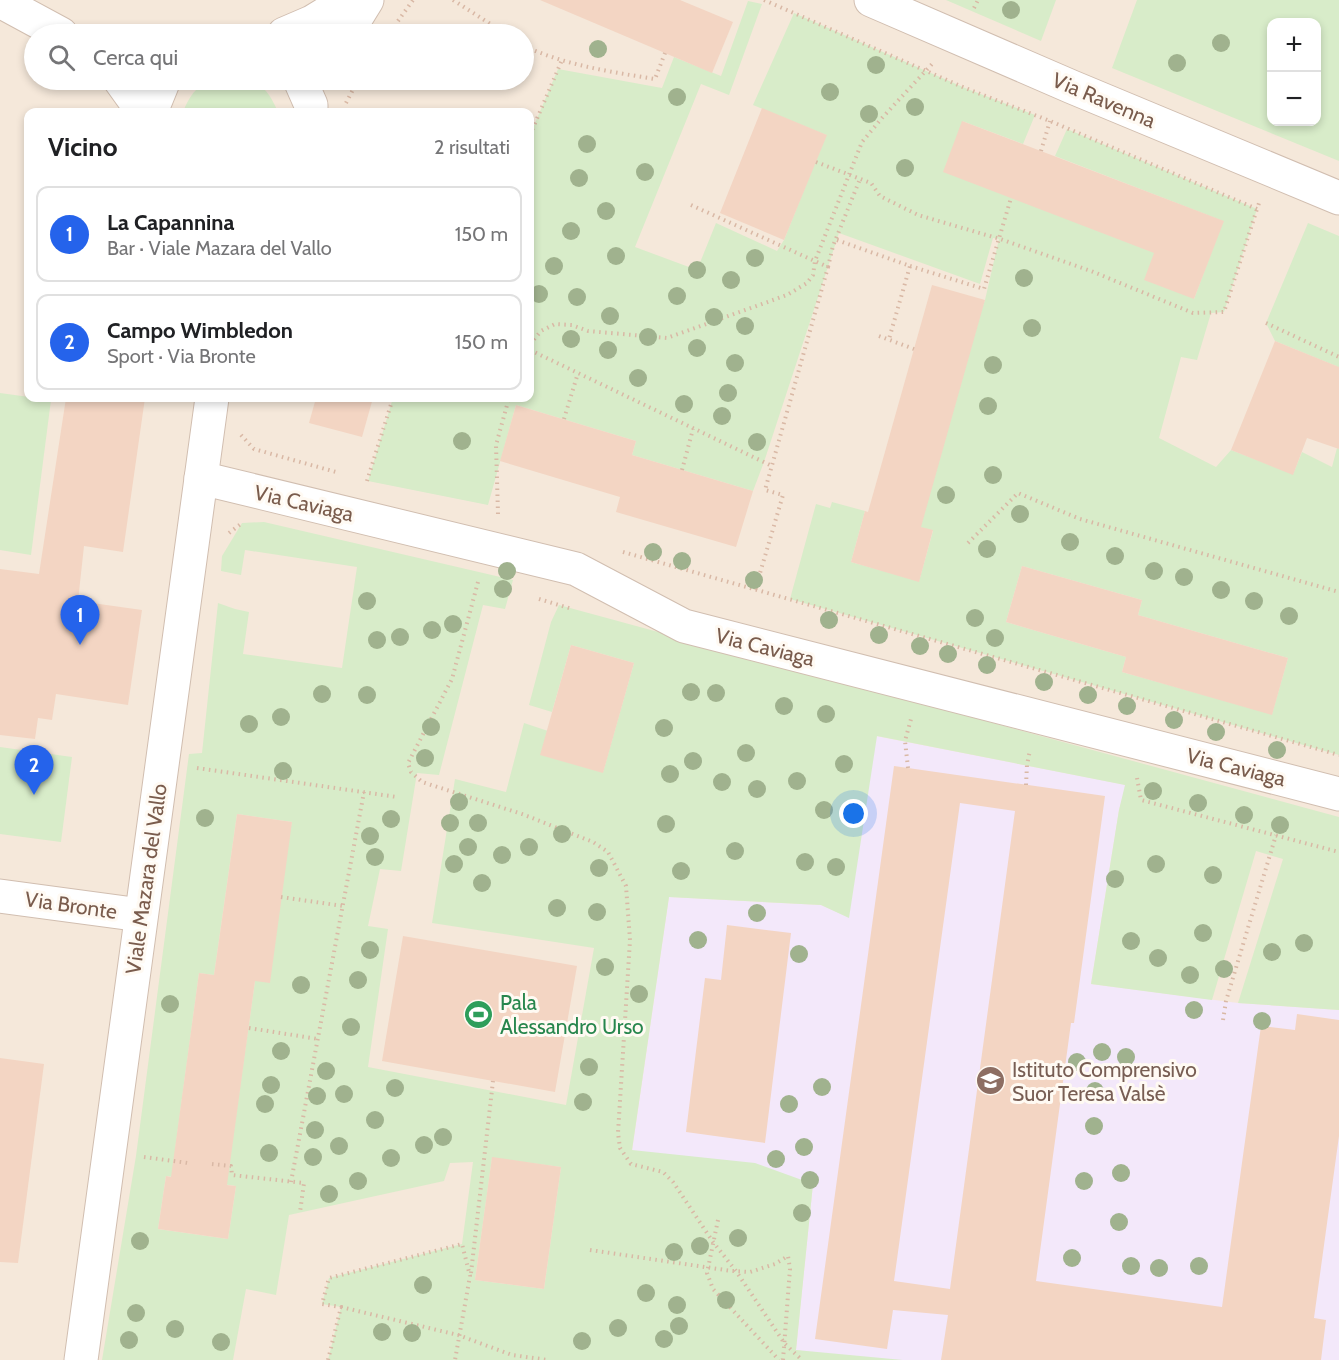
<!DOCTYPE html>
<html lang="it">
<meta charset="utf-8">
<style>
body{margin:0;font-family:Cabin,sans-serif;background:#f2f2f2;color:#202124}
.controls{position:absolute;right:18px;top:18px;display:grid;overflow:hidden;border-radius:12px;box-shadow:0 3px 9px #0003}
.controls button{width:54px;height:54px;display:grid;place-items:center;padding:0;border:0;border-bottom:2px solid #e0e0e0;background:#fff;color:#202124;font:30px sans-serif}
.you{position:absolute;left:854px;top:814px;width:21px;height:21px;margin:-15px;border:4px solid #fff;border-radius:50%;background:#1a73e8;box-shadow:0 0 0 9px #1a73e833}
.badge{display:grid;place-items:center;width:39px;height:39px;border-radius:50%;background:#2563eb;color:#fff;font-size:20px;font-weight:700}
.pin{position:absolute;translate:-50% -50px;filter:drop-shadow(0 2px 3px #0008)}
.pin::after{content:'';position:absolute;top:32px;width:21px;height:18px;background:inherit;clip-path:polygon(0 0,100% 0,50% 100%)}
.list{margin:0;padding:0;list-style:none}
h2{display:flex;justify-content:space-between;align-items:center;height:78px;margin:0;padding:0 24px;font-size:26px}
h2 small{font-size:20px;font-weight:400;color:#757577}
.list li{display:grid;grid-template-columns:39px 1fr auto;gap:18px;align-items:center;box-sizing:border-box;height:96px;margin:0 12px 12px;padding:0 12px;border:2px solid #e0e0e0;border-radius:12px}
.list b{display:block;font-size:22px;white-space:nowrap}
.list p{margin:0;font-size:20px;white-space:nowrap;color:#757577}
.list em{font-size:20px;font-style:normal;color:#757577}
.icon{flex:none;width:33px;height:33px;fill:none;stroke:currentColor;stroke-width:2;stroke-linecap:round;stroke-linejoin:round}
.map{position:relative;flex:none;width:1339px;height:1360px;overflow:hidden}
.search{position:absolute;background:#fff;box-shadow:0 3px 9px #0003;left:24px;top:24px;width:510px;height:66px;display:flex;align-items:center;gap:15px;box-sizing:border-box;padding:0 21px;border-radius:33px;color:#757577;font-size:22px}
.panel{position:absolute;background:#fff;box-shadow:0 3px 9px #0003;left:24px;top:108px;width:510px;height:294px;border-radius:12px}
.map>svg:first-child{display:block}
.residential{fill:#f5e8da;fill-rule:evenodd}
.education{fill:#f3e8fa}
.green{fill:#d8ecc9;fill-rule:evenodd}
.building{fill:#f3d5c3;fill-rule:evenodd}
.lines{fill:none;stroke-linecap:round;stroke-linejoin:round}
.minor-casing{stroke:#d1beb0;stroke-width:35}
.path{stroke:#d9b8a5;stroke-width:4;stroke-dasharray:1.5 4.5;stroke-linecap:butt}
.minor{stroke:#fff;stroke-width:33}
.tree{fill:#a0b28e}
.labels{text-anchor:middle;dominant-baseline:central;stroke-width:6;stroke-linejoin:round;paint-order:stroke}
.street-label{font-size:21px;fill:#7a5c4d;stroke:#fffaf3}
.leisure-label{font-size:21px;fill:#27864d;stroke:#fffaf3;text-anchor:start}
.education-label{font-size:21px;fill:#785e54;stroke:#fffaf3;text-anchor:start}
</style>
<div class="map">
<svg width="1339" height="1360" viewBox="0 0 1339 1360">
<rect width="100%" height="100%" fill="#fdf6ec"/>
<path class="residential" d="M0 0H1339V1360H0ZM1272 22H1316V122H1272ZM34 34H524V80H34ZM28 112H530V398H28Z"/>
<polygon class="education" points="876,736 1126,785 1119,810 1091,984 1238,1003 1339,1010 1339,1360 870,1360 796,1350 813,1184 632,1151 669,897 821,905 848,917"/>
<g class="green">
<polygon points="946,0 1056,0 1041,41"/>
<path d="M1137 0H1339V161L1112 68ZM1272 22H1316V122H1272Z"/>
<path d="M748 1 762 4 729 95 701 84 635 247 697 270 716 223 777 251 784 240 826 135 753 105 794 13 965 88 1035 115 1023 144 962 121 1157 244 1194 299 1223 221 1055 156 1067 129 1257 209 1224 312 1211 313 1197 360 1181 357 1159 438 1216 467 1231 450 1293 474 1302 452 1332 467 1337 448 1339 449V755L790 599 816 504 830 508 832 502 865 511 851 562 919 581 933 531 906 523 985 300 999 239 993 238 980 284 839 233 764 462 753 491 632 455 636 441 516 405 488 505 368 481 393 398H530V135L558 69 662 88 674 57 721 76ZM1022 566 1142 600 1138 615 1288 658 1272 714 1122 672 1126 657 1006 622Z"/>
<path d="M211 80C249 80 261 73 278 112H183C189 97 195 87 211 80Z"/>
<polygon points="1308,223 1339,236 1339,410 1322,400 1336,366 1275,341 1266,323"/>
<polygon points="0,393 51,400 31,555 0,550"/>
<path d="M264 522 513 580 505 609 483 605 439 775 417 773 401 871 380 869 368 926 388 929 368 1067 566 1105 594 948 432 923 455 779 506 792 524 723 548 731 603 772 634 663 571 645 552 712 529 705 551 622 559 605 1339 817V1010L1238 1003 1283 859 1256 851 1212 1000 1091 984 1119 810 1125 785 877 736 849 918 821 905 669 897 632 1150 755 1163 813 1184 796 1350 903 1360H328L341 1307 322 1304 329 1278 462 1244 473 1162 450 1163 444 1181 289 1215 276 1295 246 1289 233 1360H102L136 1156 189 754 202 753 218 603 235 609 249 612 243 654 342 668 357 567 245 550 241 575 221 571 222 556 242 523ZM237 814 292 822 255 981 230 1158 175 1150 199 973 214 975ZM492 1158 561 1167 544 1289 475 1280ZM166 1176 236 1186 228 1239 158 1229Z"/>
<polygon points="0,747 72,757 61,842 0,834"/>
</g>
<g class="building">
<polygon points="540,0 680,0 733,22 712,73"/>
<polygon points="762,108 827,135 784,240 720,213"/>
<polygon points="962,121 1224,221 1194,299 1144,280 1154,253 943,172"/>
<polygon points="932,285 985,300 921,527 933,530 919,582 851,562 865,511 868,512"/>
<polygon points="1275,341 1339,367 1339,449 1307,438 1293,475 1231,450"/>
<polygon points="66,398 145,398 123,552 84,546 78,601 142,610 128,705 56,694 52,720 38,718 35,739 0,735 0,569 39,574"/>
<polygon points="316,398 373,398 362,437 309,423"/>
<polygon points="516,405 636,441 632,455 753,491 736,547 616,512 620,497 500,461"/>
<polygon points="1022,566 1142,600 1138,615 1288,658 1272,715 1122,672 1126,657 1006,622"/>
<polygon points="571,645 634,663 603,773 540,755"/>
<path d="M894 766 1105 796 1074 1023H1071L1036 1281 1222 1307 1261 1026 1295 1030 1297 1014 1339 1020V1136L1314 1318 1326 1320 1321 1360H941L948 1315 893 1310 887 1349 815 1339ZM960 803 1015 811 950 1289 894 1281Z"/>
<polygon points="237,814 292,822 270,983 255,981 227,1185 236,1186 228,1239 158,1229 166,1176 171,1177 199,973 214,975"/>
<polygon points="727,925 791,933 765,1143 686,1132 705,978 721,980"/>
<polygon points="403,936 577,966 555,1092 382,1061"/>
<polygon points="0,1058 44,1064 18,1263 0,1262"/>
<polygon points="492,1157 561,1167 544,1289 475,1280"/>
</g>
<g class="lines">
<defs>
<g id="minor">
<polyline points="871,0 1072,87 1339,198"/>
<polyline points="0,1 61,34"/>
<polyline points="284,34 312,22 348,0"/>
<polyline points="346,34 367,0"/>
<polyline points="120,80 143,112"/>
<polyline points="300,80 311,105 311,112"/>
<polyline points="153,112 153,107 164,80"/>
<polyline points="201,478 576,569 684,626 1339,794"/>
<polyline points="0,896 141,915"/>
<polyline points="81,1360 212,398"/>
</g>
</defs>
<use href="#minor" class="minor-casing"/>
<g class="path">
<polyline points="453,0 506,34"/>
<polyline points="764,0 965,88 1050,121 1257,209 1259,203 1261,204"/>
<polyline points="974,8 978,0"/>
<polyline points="398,21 413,0"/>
<path d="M524 46C565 65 611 72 655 79L665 53"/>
<polyline points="346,103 358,80"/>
<polyline points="530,135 562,60"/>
<polyline points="1041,151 1050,121"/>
<polyline points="816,162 871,183 880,196 918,215 1000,239 1091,271 1193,313 1224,312 1257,209"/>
<polyline points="691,205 828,267 765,490 783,495 755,590"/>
<polyline points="837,240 910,266 889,339"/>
<polyline points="910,266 984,289 1011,198"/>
<polyline points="828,267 833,246 860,179"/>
<polyline points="1266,323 1339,357"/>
<polyline points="879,336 914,349"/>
<polyline points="530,344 541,331 555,324 572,325 588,331 667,338 787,295 807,283 813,275 815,261 862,142 882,118 932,64"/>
<polyline points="530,350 772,466"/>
<polyline points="564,419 578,373"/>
<polyline points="241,435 254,449 336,472"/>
<polyline points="682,470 693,429"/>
<polyline points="367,481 393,398"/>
<polyline points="498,514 496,445 509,398"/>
<polyline points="229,533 242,523"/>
<polyline points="968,543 1018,493 1080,519 1339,592"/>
<polyline points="623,552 1339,755"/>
<polyline points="478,582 452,679 408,763 411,772 422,782 522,814 593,842 608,852 626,886 630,940 618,1133 620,1148 631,1164 663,1172 673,1182 713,1242 736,1271 785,1344 802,1360"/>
<polyline points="539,599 572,609"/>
<polyline points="197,768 397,797"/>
<polyline points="908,768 905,741 911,719"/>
<polyline points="1137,778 1141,800 1339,852"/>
<polyline points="1026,785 1027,765 1030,750"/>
<polyline points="281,897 343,906"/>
<polyline points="1223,1020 1226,1001 1276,835"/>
<polyline points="249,1028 318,1039"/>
<polyline points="144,1157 188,1163"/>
<polyline points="212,1164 231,1166 232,1175 304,1183 300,1212"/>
<polyline points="291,1182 364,792"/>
<polyline points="718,1220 707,1273 713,1289 779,1360"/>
<polyline points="590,1250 732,1271 750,1272 775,1264 788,1256 790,1269 783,1360"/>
<polyline points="471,1273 493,1081"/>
<polyline points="341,1307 458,1335 512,1355 548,1360"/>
<polyline points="328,1360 341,1307 322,1304 329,1278 462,1244 470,1276 455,1360"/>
</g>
<use href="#minor" class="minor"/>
</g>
<g class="tree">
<circle cx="1011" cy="10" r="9"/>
<circle cx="1221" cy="43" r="9"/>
<circle cx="598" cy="49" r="9"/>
<circle cx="1177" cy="63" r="9"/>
<circle cx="876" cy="65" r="9"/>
<circle cx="830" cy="92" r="9"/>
<circle cx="677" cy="97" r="9"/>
<circle cx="915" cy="107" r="9"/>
<circle cx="869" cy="114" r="9"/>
<circle cx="587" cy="144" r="9"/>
<circle cx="905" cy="168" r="9"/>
<circle cx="645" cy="172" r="9"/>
<circle cx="579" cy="178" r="9"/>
<circle cx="606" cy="211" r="9"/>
<circle cx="571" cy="231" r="9"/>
<circle cx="616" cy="256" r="9"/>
<circle cx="755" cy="258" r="9"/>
<circle cx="554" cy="266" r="9"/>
<circle cx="697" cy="270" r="9"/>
<circle cx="1024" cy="278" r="9"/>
<circle cx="731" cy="280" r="9"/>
<circle cx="539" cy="294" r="9"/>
<circle cx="677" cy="296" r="9"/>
<circle cx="577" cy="297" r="9"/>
<circle cx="610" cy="316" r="9"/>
<circle cx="714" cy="317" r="9"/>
<circle cx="745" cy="326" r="9"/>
<circle cx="1032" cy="328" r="9"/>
<circle cx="648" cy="337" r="9"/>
<circle cx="571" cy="339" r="9"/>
<circle cx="697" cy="348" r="9"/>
<circle cx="608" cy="350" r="9"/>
<circle cx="735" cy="363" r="9"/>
<circle cx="993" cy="365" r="9"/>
<circle cx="638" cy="378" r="9"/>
<circle cx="728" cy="393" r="9"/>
<circle cx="684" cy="404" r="9"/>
<circle cx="988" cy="406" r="9"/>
<circle cx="722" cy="416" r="9"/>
<circle cx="462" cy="441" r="9"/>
<circle cx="757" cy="442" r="9"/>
<circle cx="993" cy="475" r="9"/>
<circle cx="946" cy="495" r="9"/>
<circle cx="1020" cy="514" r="9"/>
<circle cx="1070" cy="542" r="9"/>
<circle cx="987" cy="549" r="9"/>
<circle cx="653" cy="552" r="9"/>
<circle cx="1115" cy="556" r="9"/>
<circle cx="682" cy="561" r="9"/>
<circle cx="507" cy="571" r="9"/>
<circle cx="1154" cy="571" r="9"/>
<circle cx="1184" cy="577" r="9"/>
<circle cx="754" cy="580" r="9"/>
<circle cx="503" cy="589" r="9"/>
<circle cx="1221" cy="590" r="9"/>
<circle cx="367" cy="601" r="9"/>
<circle cx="1254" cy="601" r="9"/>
<circle cx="1289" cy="616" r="9"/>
<circle cx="975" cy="618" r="9"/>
<circle cx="829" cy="620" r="9"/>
<circle cx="453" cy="624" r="9"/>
<circle cx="432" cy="630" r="9"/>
<circle cx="879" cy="635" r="9"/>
<circle cx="400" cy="637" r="9"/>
<circle cx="995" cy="638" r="9"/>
<circle cx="377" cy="640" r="9"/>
<circle cx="920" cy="646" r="9"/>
<circle cx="948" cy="654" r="9"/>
<circle cx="987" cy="665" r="9"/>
<circle cx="1044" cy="682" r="9"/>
<circle cx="691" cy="692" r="9"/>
<circle cx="716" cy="693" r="9"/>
<circle cx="322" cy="694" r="9"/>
<circle cx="367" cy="695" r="9"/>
<circle cx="1088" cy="695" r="9"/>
<circle cx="784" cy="706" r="9"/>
<circle cx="1127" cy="706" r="9"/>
<circle cx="826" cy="714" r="9"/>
<circle cx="281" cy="717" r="9"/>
<circle cx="1174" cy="720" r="9"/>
<circle cx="249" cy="724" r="9"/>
<circle cx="431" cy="727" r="9"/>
<circle cx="664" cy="728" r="9"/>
<circle cx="1216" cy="732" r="9"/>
<circle cx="1277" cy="750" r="9"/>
<circle cx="746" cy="753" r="9"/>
<circle cx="425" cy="758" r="9"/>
<circle cx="693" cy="761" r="9"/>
<circle cx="844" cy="764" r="9"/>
<circle cx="283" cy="771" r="9"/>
<circle cx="670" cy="774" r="9"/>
<circle cx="797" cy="781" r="9"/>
<circle cx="722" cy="782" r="9"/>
<circle cx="757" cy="789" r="9"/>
<circle cx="1153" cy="791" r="9"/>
<circle cx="459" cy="802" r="9"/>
<circle cx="1198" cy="803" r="9"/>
<circle cx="824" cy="810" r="9"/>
<circle cx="1244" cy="815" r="9"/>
<circle cx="205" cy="818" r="9"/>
<circle cx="391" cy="819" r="9"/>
<circle cx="450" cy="823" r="9"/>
<circle cx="478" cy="823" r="9"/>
<circle cx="666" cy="824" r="9"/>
<circle cx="1280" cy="825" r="9"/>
<circle cx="562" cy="834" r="9"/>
<circle cx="370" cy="836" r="9"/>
<circle cx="468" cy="847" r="9"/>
<circle cx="529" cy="847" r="9"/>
<circle cx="735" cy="851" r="9"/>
<circle cx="502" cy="855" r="9"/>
<circle cx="375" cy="857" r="9"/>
<circle cx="805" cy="862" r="9"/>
<circle cx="454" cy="864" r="9"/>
<circle cx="1156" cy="864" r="9"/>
<circle cx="836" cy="867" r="9"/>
<circle cx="599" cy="868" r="9"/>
<circle cx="681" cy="871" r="9"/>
<circle cx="1213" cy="875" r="9"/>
<circle cx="1115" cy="879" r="9"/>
<circle cx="482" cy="883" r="9"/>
<circle cx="557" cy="908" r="9"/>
<circle cx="597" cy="912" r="9"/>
<circle cx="757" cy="913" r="9"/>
<circle cx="1203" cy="933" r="9"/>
<circle cx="698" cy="940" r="9"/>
<circle cx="1131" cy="941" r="9"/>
<circle cx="1304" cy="943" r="9"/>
<circle cx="370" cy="950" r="9"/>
<circle cx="1272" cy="952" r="9"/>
<circle cx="799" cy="954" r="9"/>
<circle cx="1158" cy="958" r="9"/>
<circle cx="605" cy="967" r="9"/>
<circle cx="1224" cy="969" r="9"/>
<circle cx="1190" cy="975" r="9"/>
<circle cx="358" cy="980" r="9"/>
<circle cx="301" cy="985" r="9"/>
<circle cx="639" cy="994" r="9"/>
<circle cx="170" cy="1004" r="9"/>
<circle cx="1194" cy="1010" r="9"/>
<circle cx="1262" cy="1021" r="9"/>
<circle cx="351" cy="1027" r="9"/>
<circle cx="281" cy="1051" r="9"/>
<circle cx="1102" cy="1052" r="9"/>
<circle cx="1126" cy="1057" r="9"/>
<circle cx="1077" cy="1062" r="9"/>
<circle cx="589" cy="1067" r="9"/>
<circle cx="326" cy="1071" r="9"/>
<circle cx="271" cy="1085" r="9"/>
<circle cx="822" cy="1087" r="9"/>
<circle cx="395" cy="1088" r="9"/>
<circle cx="1095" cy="1091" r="9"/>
<circle cx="344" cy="1094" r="9"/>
<circle cx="317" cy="1096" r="9"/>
<circle cx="583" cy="1102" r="9"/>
<circle cx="265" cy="1104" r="9"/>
<circle cx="789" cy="1104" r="9"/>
<circle cx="375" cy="1120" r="9"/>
<circle cx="1094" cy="1126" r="9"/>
<circle cx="315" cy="1130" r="9"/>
<circle cx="443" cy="1137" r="9"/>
<circle cx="424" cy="1145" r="9"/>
<circle cx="339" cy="1146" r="9"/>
<circle cx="804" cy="1147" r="9"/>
<circle cx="269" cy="1153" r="9"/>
<circle cx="313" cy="1157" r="9"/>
<circle cx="391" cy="1158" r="9"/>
<circle cx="776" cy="1159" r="9"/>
<circle cx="1121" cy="1173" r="9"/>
<circle cx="810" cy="1180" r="9"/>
<circle cx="358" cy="1181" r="9"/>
<circle cx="1084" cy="1181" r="9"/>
<circle cx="329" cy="1194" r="9"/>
<circle cx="802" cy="1213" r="9"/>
<circle cx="1119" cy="1222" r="9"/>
<circle cx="738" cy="1238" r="9"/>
<circle cx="140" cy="1241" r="9"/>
<circle cx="700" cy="1246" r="9"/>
<circle cx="674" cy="1252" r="9"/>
<circle cx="1072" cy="1258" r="9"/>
<circle cx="1131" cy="1266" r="9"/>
<circle cx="1199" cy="1266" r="9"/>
<circle cx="1159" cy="1268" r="9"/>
<circle cx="423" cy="1285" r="9"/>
<circle cx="646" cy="1293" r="9"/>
<circle cx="726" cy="1300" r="9"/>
<circle cx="677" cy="1305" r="9"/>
<circle cx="136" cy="1313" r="9"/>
<circle cx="679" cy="1326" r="9"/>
<circle cx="618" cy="1328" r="9"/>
<circle cx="175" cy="1329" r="9"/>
<circle cx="382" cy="1332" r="9"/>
<circle cx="412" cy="1333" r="9"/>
<circle cx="664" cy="1339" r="9"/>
<circle cx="129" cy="1340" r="9"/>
<circle cx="582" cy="1341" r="9"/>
<circle cx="221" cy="1342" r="9"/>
</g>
<defs>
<symbol id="stadium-disc" viewBox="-11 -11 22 22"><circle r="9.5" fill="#2e9e5b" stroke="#fffaf3"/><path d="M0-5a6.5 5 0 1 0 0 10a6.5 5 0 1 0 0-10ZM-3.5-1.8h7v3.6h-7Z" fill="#fff"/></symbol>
<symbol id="school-disc" viewBox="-11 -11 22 22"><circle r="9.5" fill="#8d6e63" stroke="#fffaf3"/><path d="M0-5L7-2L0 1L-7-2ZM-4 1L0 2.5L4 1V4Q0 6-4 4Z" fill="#fff"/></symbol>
</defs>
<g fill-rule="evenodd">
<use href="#stadium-disc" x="462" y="998" width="33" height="33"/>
<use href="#school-disc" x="974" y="1064" width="33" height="33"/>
</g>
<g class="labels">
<g class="street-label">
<text transform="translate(1104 100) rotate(23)">Via Ravenna</text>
<text transform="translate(304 503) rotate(13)">Via Caviaga</text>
<text transform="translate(765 647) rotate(14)">Via Caviaga</text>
<text transform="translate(1236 767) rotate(14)">Via Caviaga</text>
<text transform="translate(146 879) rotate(-82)">Viale Mazara del Vallo</text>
<text transform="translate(71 905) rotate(8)">Via Bronte</text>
</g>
<g class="leisure-label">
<text x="500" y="1002">Pala<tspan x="500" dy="24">Alessandro Urso</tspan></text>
</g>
<g class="education-label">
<text x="1012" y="1069">Istituto Comprensivo<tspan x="1012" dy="24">Suor Teresa Valsè</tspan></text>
</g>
</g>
</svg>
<div class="controls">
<button>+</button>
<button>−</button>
</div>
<div class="you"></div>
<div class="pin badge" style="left:80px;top:645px">1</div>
<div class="pin badge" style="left:34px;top:795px">2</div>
<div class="search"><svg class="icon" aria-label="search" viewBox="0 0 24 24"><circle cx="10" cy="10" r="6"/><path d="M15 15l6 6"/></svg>Cerca qui</div>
<section class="panel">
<h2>Vicino<small>2 risultati</small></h2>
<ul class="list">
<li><span class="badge">1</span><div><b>La Capannina</b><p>Bar · Viale Mazara del Vallo</p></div><em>150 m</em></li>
<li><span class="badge">2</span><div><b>Campo Wimbledon</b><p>Sport · Via Bronte</p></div><em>150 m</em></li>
</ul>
</section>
</div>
